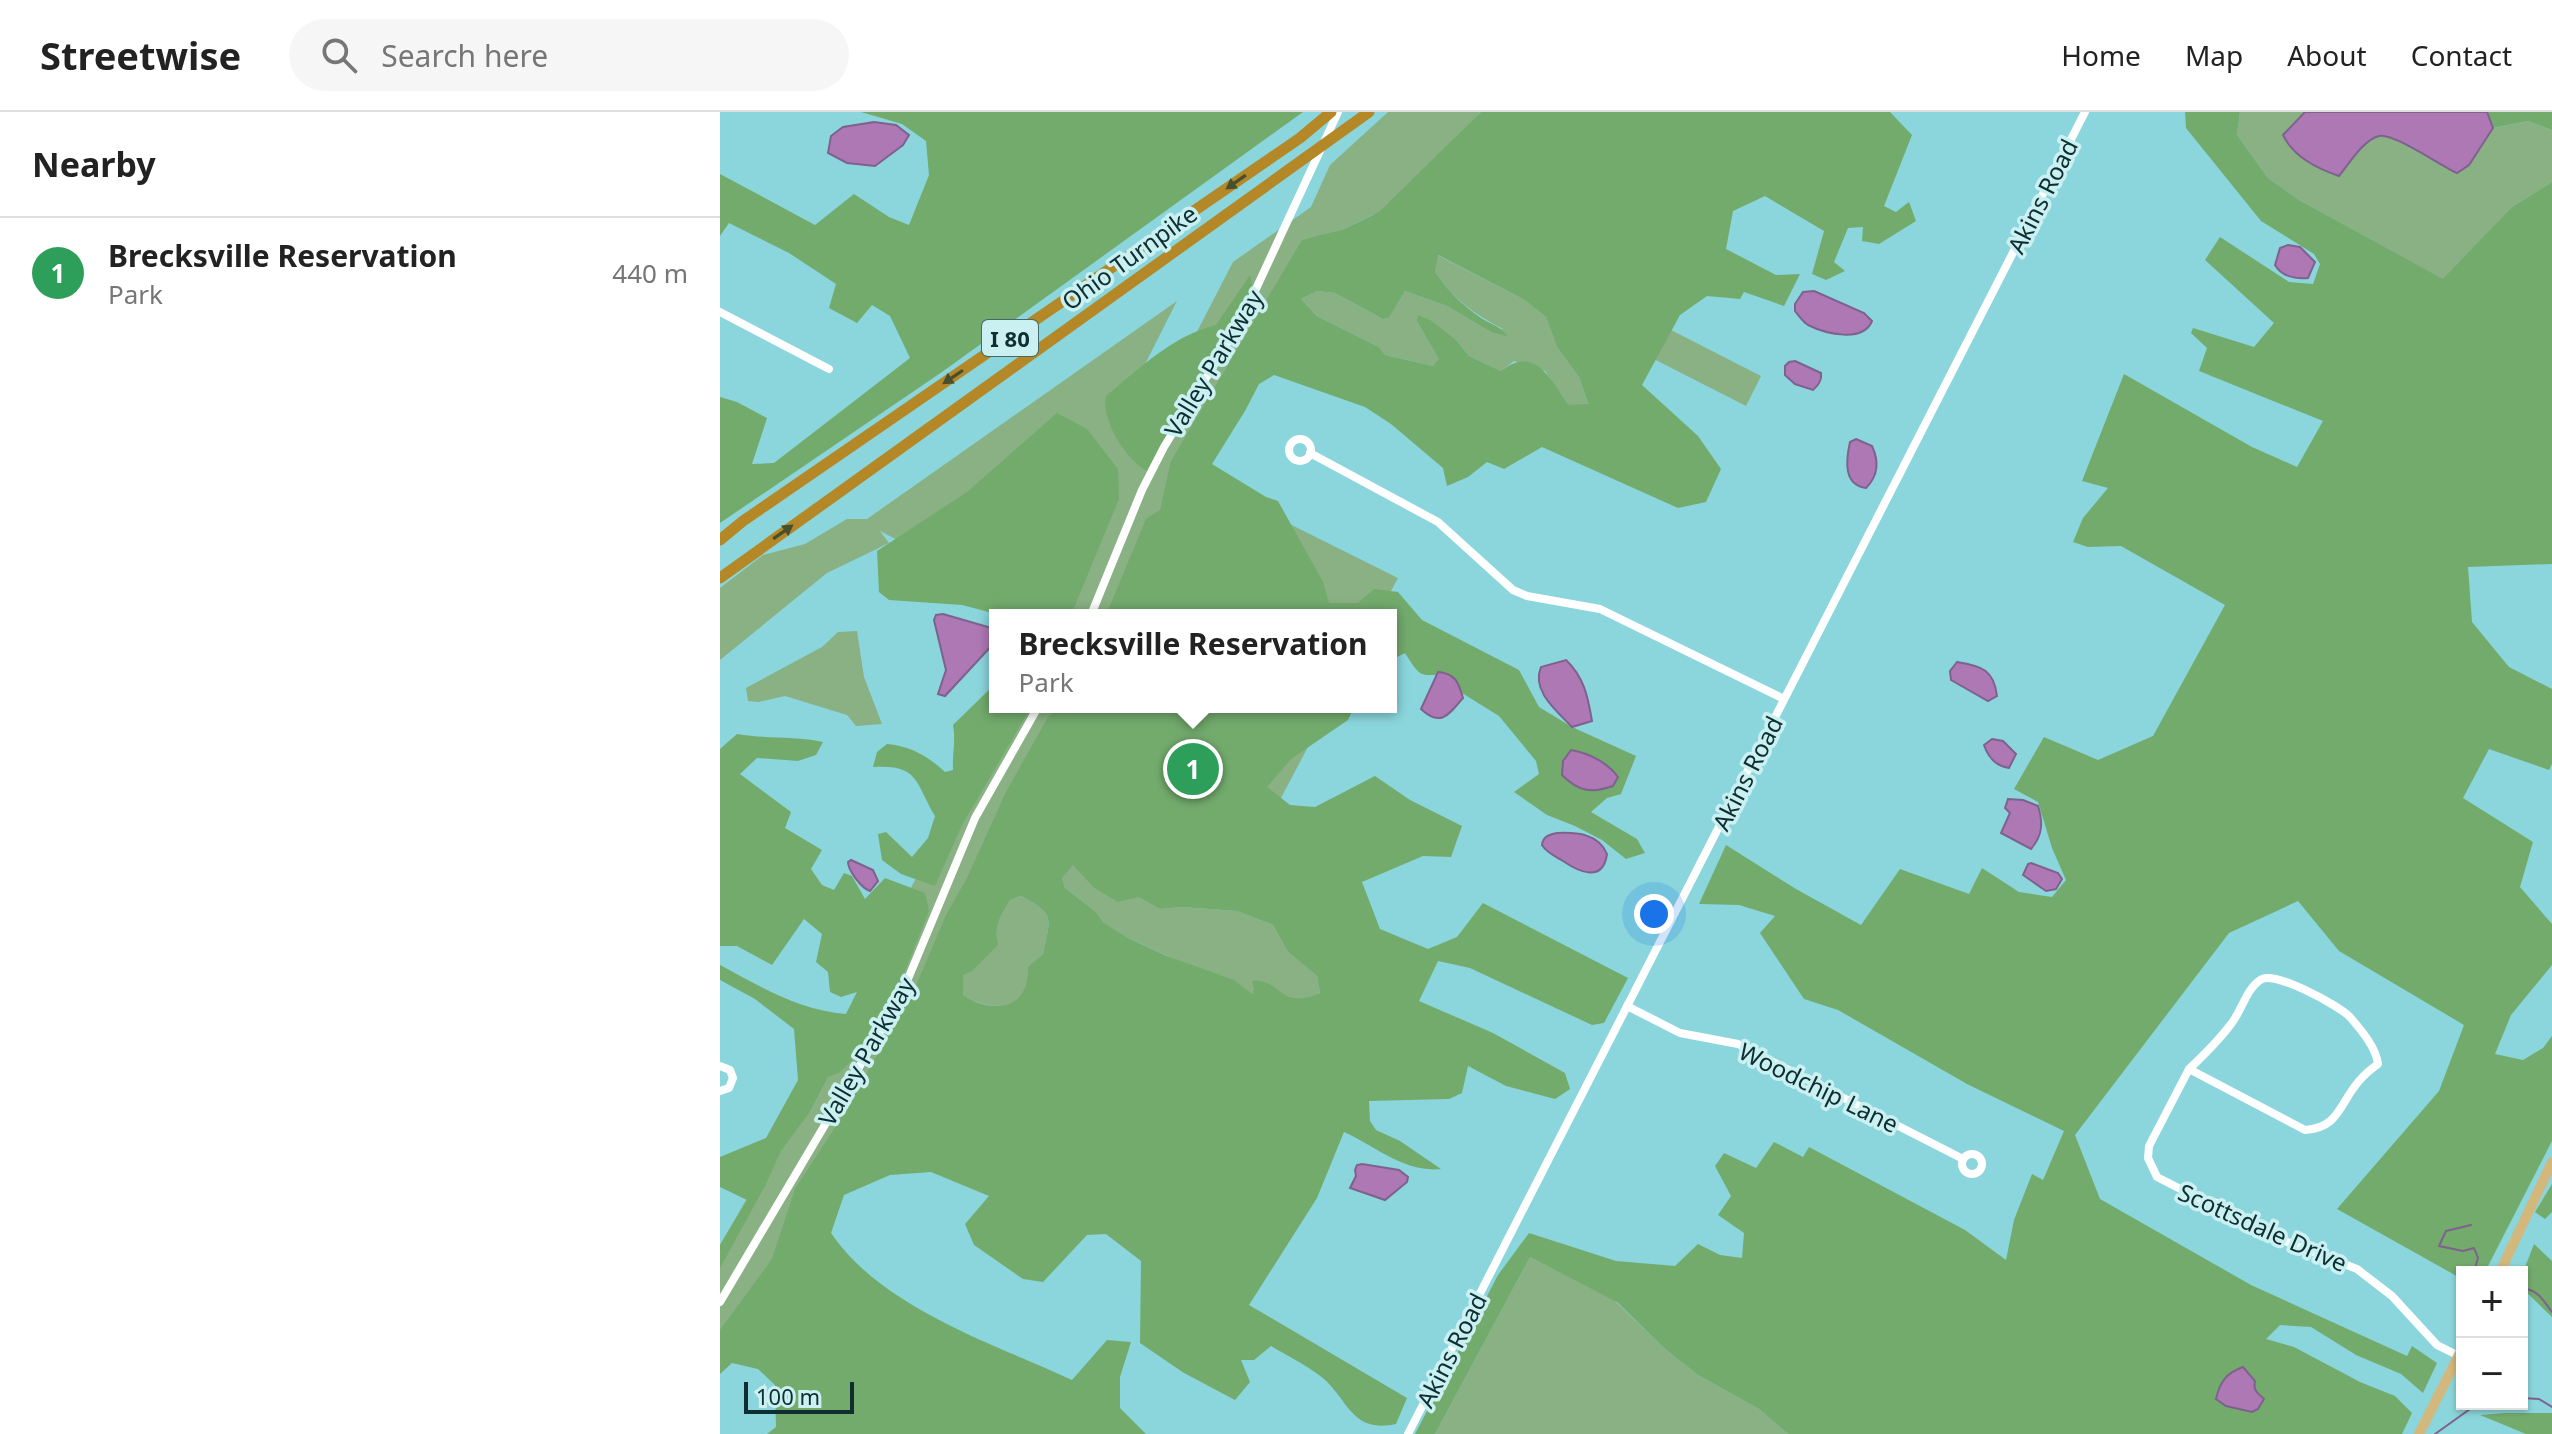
<!DOCTYPE html>
<meta charset="utf-8">
<style>
body{margin:0;font-family:"Noto Sans",sans-serif;background:#f6f6f6;color:#222}
.controls{position:absolute;right:24px;bottom:24px;display:grid;overflow:hidden;border-radius:0px;box-shadow:0 2px 6px #0004}
.controls button{width:72px;height:72px;display:grid;place-items:center;padding:0;border:0;border-bottom:2px solid #e0e0e0;background:#fff;color:#222;font:40px sans-serif}
.scale{position:absolute;left:24px;bottom:20px;width:110px;box-sizing:border-box;padding-left:8px;border:4px solid #0e2e31;border-top:0;font-size:22px;line-height:28px;white-space:nowrap;color:#0e2e31;-webkit-text-stroke:6px #cbf0f2;paint-order:stroke}
.you{position:absolute;left:934px;top:802px;width:28px;height:28px;margin:-20px;border:6px solid #fff;border-radius:50%;background:#1a73e8;box-shadow:0 0 0 12px #1a73e833}
.badge{display:grid;place-items:center;width:52px;height:52px;border-radius:50%;background:#1a73e8;color:#fff;font-size:26px;font-weight:700}
.pin{position:absolute;translate:-50% -50%;border:4px solid #fff;box-shadow:0 2px 8px #0006}
.popup{position:absolute;left:269px;top:497px;width:408px;height:104px;box-sizing:border-box;display:grid;place-content:center;border-radius:0px;background:#fff;filter:drop-shadow(0 2px 6px #0005);font-size:26px;white-space:nowrap;color:#767676}
.popup b{font-size:30px;color:#222}
.popup::after{content:'';position:absolute;left:50%;top:100%;margin-left:-16px;border:16px solid transparent;border-top-color:#fff}
.list{margin:0;padding:0;list-style:none}
h2{display:flex;justify-content:space-between;align-items:center;height:104px;margin:0;padding:0 32px;font-size:34px}
h2 small{font-size:26px;font-weight:400;color:#767676}
.list li{display:grid;grid-template-columns:52px 1fr auto;gap:24px;align-items:center;box-sizing:border-box;height:112px;padding:0 32px;border-top:2px solid #e0e0e0}
.list b{display:block;font-size:30px;white-space:nowrap}
.list p{margin:0;font-size:26px;white-space:nowrap;color:#767676}
.list em{font-size:26px;font-style:normal;color:#767676}
.icon{flex:none;width:44px;height:44px;fill:none;stroke:currentColor;stroke-width:2;stroke-linecap:round;stroke-linejoin:round}
.map{position:relative;flex:none;width:1832px;height:1322px;overflow:hidden}
header{display:flex;align-items:center;gap:48px;box-sizing:border-box;height:112px;padding:0 40px;background:#fff;border-bottom:2px solid #e0e0e0}
header strong{font-size:38px}
nav{display:flex;gap:44px;margin-inline-start:auto;font-size:28px}
.search{width:560px;height:72px;background:#f6f6f6;display:flex;align-items:center;gap:20px;box-sizing:border-box;padding:0 28px;border-radius:44px;color:#767676;font-size:30px}
main{display:flex}
aside{flex:1;background:#fff}
.map>svg:first-child{display:block}
.green{fill:#89b184}
.forest{fill:#73ab6d;fill-rule:evenodd}
.water{fill:#ae78b5;stroke:#7e628d;stroke-width:2}
.lines{fill:none;stroke-linecap:round;stroke-linejoin:round}
.stream{stroke:#7e628d;stroke-width:2}
.minor{stroke:#fff;stroke-width:8}
.major{stroke:#d2b87d;stroke-width:10}
.highway{stroke:#b48827;stroke-width:11}
.oneway{fill:#484e2e}
.labels{text-anchor:middle;dominant-baseline:central;stroke-width:7;stroke-linejoin:round;paint-order:stroke}
.shield{fill:#cbf0f2;stroke:#47686b;stroke-width:2}
.shield-label{font-size:22px;font-weight:bold;fill:#0e2e31}
.street-label{font-size:24px;fill:#0e2e31;stroke:#cbf0f2}
</style>
<header>
<strong>Streetwise</strong>
<div class="search"><svg class="icon" aria-label="search" viewBox="0 0 24 24"><circle cx="10" cy="10" r="6"/><path d="M15 15l6 6"/></svg>Search here</div>
<nav><a>Home</a><a>Map</a><a>About</a><a>Contact</a></nav>
</header>
<main>
<aside>
<h2>Nearby<small></small></h2>
<ul class="list">
<li><span class="badge" style="background:#2e9e5b">1</span><div><b>Brecksville Reservation</b><p>Park</p></div><em>440 m</em></li>
</ul>
</aside>
<div class="map">
<svg width="1832" height="1322" viewBox="0 0 1832 1322">
<rect width="100%" height="100%" fill="#8ad6dc"/>
<g class="green">
<polygon points="668,0 761,0 681,80 1041,264 1026,294 652,103 624,117 602,123 477,366 678,466 658,503 323,503 160,419 169,431 107,461 0,548 0,476 43,443 85,432 127,407 147,407 457,189 422,258 450,272 513,150 591,95 610,53"/>
<polygon points="1520,0 1767,0 1774,16 1808,9 1832,18 1832,70 1792,95 1724,168 1579,88 1548,66 1517,23"/>
<path d="M717 143 803 187 826 205 837 235 859 265 868 293H849L825 259 794 249 781 259 749 244 736 228 697 209 720 248 713 254 665 243 659 235 597 204 581 187 597 179 615 181 663 207 669 206 685 179 727 194 771 220 783 217C755 203 732 186 715 160Z"/>
<polygon points="137,519 144,565 162,612 136,614 127,603 65,584 39,590 28,589 26,576 102,535 118,520"/>
<polygon points="284,595 609,595 532,741 337,640 0,1253 0,1133 66,1019"/>
<path d="M353 752 373 775 418 785 440 797 462 795 517 799 553 813 568 840 597 864 600 881C576 891 569 889 550 873L534 876 532 882 410 827 383 810 376 800 345 776 342 766Z"/>
<path d="M301 784C337 803 330 806 323 842L309 855C310 898 273 902 243 883V862L279 832C272 816 282 802 290 788Z"/>
<polygon points="810,1145 893,1187 944,1236 978,1263 1039,1297 1068,1322 715,1322"/>
</g>
<g class="forest">
<polygon points="141,0 583,0 222,260 0,411 0,285 17,290 47,306 32,352 54,351 190,246 170,204 152,193 137,211 109,196 116,172 69,141 9,111 0,124 0,62 95,113 134,82 169,105 189,113 209,63 206,29 182,12"/>
<path d="M761 0H1170L1192 23 1164 94 1176 100 1189 90 1196 109 1159 132 1142 129 1143 115 1128 116 1114 150 1125 159 1106 168 1092 162 1104 119 1045 84 1013 99 1006 137 1056 163 1080 162 1064 194 1024 180 1020 187 987 184 960 203 922 273 978 324 1001 357 986 390 958 396 822 335 784 357 767 350 748 365 727 374 723 356 671 312 645 295 554 263 539 272 525 299 492 352 546 385 558 389 603 470 609 491H638L654 477 678 480 702 508 799 558 819 595 852 615 916 644 901 682 887 686 871 700 917 727 925 741 906 747 882 728 855 714 827 703 794 680 819 662 816 649 779 604 742 581 727 562C699 564 701 566 685 541L671 548V503H386L426 407 440 398 451 349 582 128 624 117 659 100ZM718 143 803 187 826 205 837 235 859 265 868 292 849 293C831 268 815 232 781 259L749 244 736 228 710 208 698 203 697 209 719 247 713 254 665 243 659 235 597 204 581 187 597 179 615 181 663 207 669 206 685 179 727 194 771 220 787 224C781 214 770 212 761 206 742 193 727 178 715 160Z"/>
<polygon points="1465,0 1520,0 1517,23 1548,66 1579,88 1723,167 1792,95 1832,70 1832,452 1748,455 1752,510 1789,555 1832,577 1832,652 1829,658 1769,637 1743,686 1813,730 1800,775 1832,812 1832,853 1791,903 1775,942 1803,948 1823,936 1832,924 1832,1029 1765,1160 1742,1160 1742,1167 1617,1097 1719,979 1744,913 1619,839 1578,789 1509,821 1355,1023 1380,1087 1531,1173 1687,1244 1692,1234 1717,1251 1703,1281 1681,1262 1636,1243 1591,1215 1560,1213 1546,1227 1574,1235 1640,1270 1675,1284 1692,1301 1682,1322 1068,1322 1039,1297 978,1263 944,1236 897,1190 810,1145 715,1322 695,1322 778,1163 809,1121 896,1149 955,1154 978,1132 1000,1143 1022,1146 1024,1121 998,1103 1011,1084 995,1054 1004,1041 1036,1056 1054,1030 1083,1045 1089,1035 1245,1118 1286,1148 1294,1108 1312,1062 1323,1068 1344,1019 1247,972 1118,898 1084,887 1040,821 1055,804 1019,793 979,792 1006,733 1076,777 1141,813 1180,757 1249,782 1262,756 1299,780 1332,785 1346,768 1332,736 1318,690 1294,677 1324,625 1378,648 1433,624 1505,493 1401,434 1368,435 1353,430 1363,406 1388,376 1362,369 1404,262 1532,335 1577,355 1603,309 1479,259 1487,236 1471,221 1473,216 1534,235 1554,211 1485,148 1500,125 1569,170 1593,172 1600,152 1594,142 1541,109 1466,16"/>
<polygon points="1767,0 1832,0 1832,18 1808,9 1773,16"/>
<path d="M530 163 533 177 427 359C406 348 381 308 386 284 420 256 452 224 496 213Z"/>
<polygon points="337,301 367,317 398,357 399,387 351,503 280,503 242,493 169,488 159,480 157,439 247,380"/>
<path d="M275 572V595H311L242 713 215 774 181 762 162 748 158 722 166 720 192 745 208 726 215 704C195 671 200 652 153 655L157 640 167 632C190 634 208 644 225 660L233 658C232 642 236 629 233 613Z"/>
<path d="M339 595H634L628 608 571 647 547 675 570 693 595 695 655 664 690 688 742 714 731 745 703 744 642 770 660 817 708 837 737 825 763 791 908 866 884 911 872 913 750 856 718 849 699 889 773 921 845 961 850 977 835 987 786 974 748 954 742 981 729 987 649 989 650 1009 656 1018 680 1029 721 1057C685 1061 655 1034 624 1020L597 1086 529 1193 687 1286 676 1312C629 1322 629 1285 599 1263 584 1252 566 1243 551 1234L534 1248H521L530 1270 515 1288 464 1261 420 1231 421 1149 386 1122 367 1123 323 1170 303 1167 254 1133 245 1112 269 1084 211 1060 170 1063 124 1083 111 1121C162 1196 272 1231 352 1268L387 1228 411 1230 400 1265V1296L426 1322H47L56 1315 55 1273 38 1257 12 1251 0 1262V1218L52 1147 75 1077 125 1000 195 876 226 803 247 766 286 680 328 605ZM353 753 373 775 398 790 418 785 440 797 462 795 517 799 553 813 568 840 597 864 600 881C557 899 562 866 532 869L534 876 532 882 514 868 447 844 410 827 383 810 376 800 345 776 342 766ZM301 784C337 803 330 806 323 842L308 855C310 897 273 903 243 883V863L252 859 279 832C272 816 282 802 290 788Z"/>
<path d="M17 622C46 627 75 624 103 630L96 643 78 649 37 646 20 662 71 700 65 716 102 738 91 757 102 773 114 778 124 761 132 764 145 787 165 766 205 781 209 799 175 884 136 944 119 961 108 965 89 1001 61 1039 45 1074 0 1156V1133L27 1088 0 1075V1045L46 1026 78 968 74 917 35 887 0 868V853C41 875 78 898 126 902L137 880 121 885 110 880 108 860 96 850 102 822 84 807 52 853 17 834H0V637Z"/>
<polygon points="1832,1072 1832,1100 1825,1107 1815,1100"/>
<polygon points="1814,1132 1832,1149 1832,1205 1802,1176 1802,1163"/>
<polygon points="1785,1301 1832,1301 1832,1322 1806,1322 1760,1303"/>
</g>
<g class="water">
<path d="M1585 0H1767L1773 16 1749 53 1737 61C1721 54 1672 20 1659 24 1643 28 1629 52 1619 64 1596 56 1574 45 1563 23Z"/>
<polygon points="154,10 176,13 189,23 183,33 155,54 127,51 108,41 111,24 123,15"/>
<path d="M1568 133 1580 135 1595 150 1588 166C1575 167 1562 165 1555 153L1560 136Z"/>
<path d="M1094 179 1144 201 1152 209C1143 231 1106 222 1088 213 1083 210 1079 204 1075 199V192L1083 180Z"/>
<path d="M1075 249 1101 261C1102 268 1099 273 1093 278L1075 272 1065 263V254L1069 250Z"/>
<path d="M1136 327 1152 334C1159 349 1158 364 1146 376 1123 373 1126 348 1130 330Z"/>
<polygon points="223,502 275,517 275,530 225,584 218,582 226,558 214,508 216,503"/>
<path d="M846 548C864 565 868 585 872 609L852 615C837 599 811 579 821 555Z"/>
<path d="M1237 550C1262 554 1274 558 1277 584L1268 589 1231 568 1230 559Z"/>
<path d="M718 560C735 561 739 571 743 586 728 604 720 615 701 597Z"/>
<path d="M1272 627 1283 629 1296 642 1289 656C1276 654 1268 645 1264 633Z"/>
<path d="M851 638C869 641 888 651 898 665L893 674C871 682 858 679 842 663L843 649Z"/>
<path d="M1288 687 1303 688 1318 694C1323 710 1323 723 1311 737L1281 721 1290 701 1285 696Z"/>
<path d="M837 721C857 720 879 722 887 742 883 771 859 760 843 749 835 744 827 741 822 733 823 724 829 723 837 721Z"/>
<path d="M131 748 153 758 158 769 150 779C141 776 128 758 128 750Z"/>
<polygon points="1311,751 1338,761 1342,767 1336,777 1326,779 1303,763 1308,752"/>
<polygon points="642,1052 679,1058 688,1065 687,1070 665,1088 630,1076 636,1064 635,1058 637,1053"/>
<path d="M1523 1255 1535 1269C1533 1278 1537 1281 1544 1287L1538 1297 1532 1300 1506 1294 1496 1287C1500 1270 1506 1261 1523 1255Z"/>
</g>
<g class="lines">
<g class="stream">
<polyline points="1751,1113 1726,1119 1719,1134 1743,1139 1754,1136 1758,1146 1754,1160"/>
<path d="M1802 1193 1806 1177C1819 1179 1825 1191 1832 1200"/>
<polyline points="1802,1286 1819,1287 1832,1295"/>
<polyline points="1715,1322 1757,1292"/>
</g>
<g class="minor">
<polyline points="0,200 109,257"/>
<circle cx="580" cy="338" r="11"/>
<polyline points="590,341 718,410 793,478 807,484 880,497 1064,587"/>
<polyline points="371,503 422,378 444,335 522,207 618,0"/>
<polyline points="907,894 960,921 1018,932 1243,1047"/>
<polyline points="0,954 10,958 13,966 9,976 0,979"/>
<path d="M1469 957C1484 943 1499 928 1511 912 1522 899 1526 876 1542 867 1557 860 1618 893 1630 905 1641 918 1656 935 1658 952 1651 957 1644 963 1639 969 1619 992 1619 1016 1585 1018L1469 957 1429 1034 1428 1046 1437 1065 1480 1087 1497 1091 1557 1126 1637 1157 1672 1184 1717 1233 1739 1244"/>
<circle cx="1252" cy="1052" r="10"/>
<polyline points="0,1190 180,886 255,706 318,595"/>
<polyline points="688,1322 1365,0"/>
</g>
<g class="major">
<polyline points="1780,1160 1832,1050"/>
<polyline points="1699,1322 1742,1237"/>
</g>
<g class="highway">
<polyline points="0,428 23,409 580,26 611,0"/>
<polyline points="0,466 649,0"/>
</g>
</g>
<defs><path id="oneway-solid" d="M-6-.8H1V-3.2L6.5 0L1 3.2V.8H-6Z" transform="scale(2)"/></defs>
<g class="oneway">
<use href="#oneway-solid" transform="translate(516 70) rotate(145)"/>
<use href="#oneway-solid" transform="translate(233 265) rotate(146)"/>
<use href="#oneway-solid" transform="translate(63 420) rotate(-35)"/>
</g>
<g class="labels">
<rect class="shield" x="262" y="208" width="56" height="36" rx="6"/>
<g class="shield-label">
<text x="290" y="226">I 80</text>
</g>
<g class="street-label">
<text transform="translate(1322 84) rotate(-63)">Akins Road</text>
<text transform="translate(409 145) rotate(-36)">Ohio Turnpike</text>
<text transform="translate(493 251) rotate(-59)">Valley Parkway</text>
<text transform="translate(1027 661) rotate(-63)">Akins Road</text>
<text transform="translate(146 939) rotate(-60)">Valley Parkway</text>
<text transform="translate(1099 975) rotate(26)">Woodchip Lane</text>
<text transform="translate(1543 1115) rotate(24)">Scottsdale Drive</text>
<text transform="translate(731 1238) rotate(-63)">Akins Road</text>
</g>
</g>
</svg>
<div class="controls">
<button>+</button>
<button>−</button>
</div>
<div class="scale">100 m</div>
<div class="you"></div>
<div class="pin badge" style="left:473px;top:657px;background:#2e9e5b">1</div>
<div class="popup"><b>Brecksville Reservation</b>Park</div>
</div>
</main>
